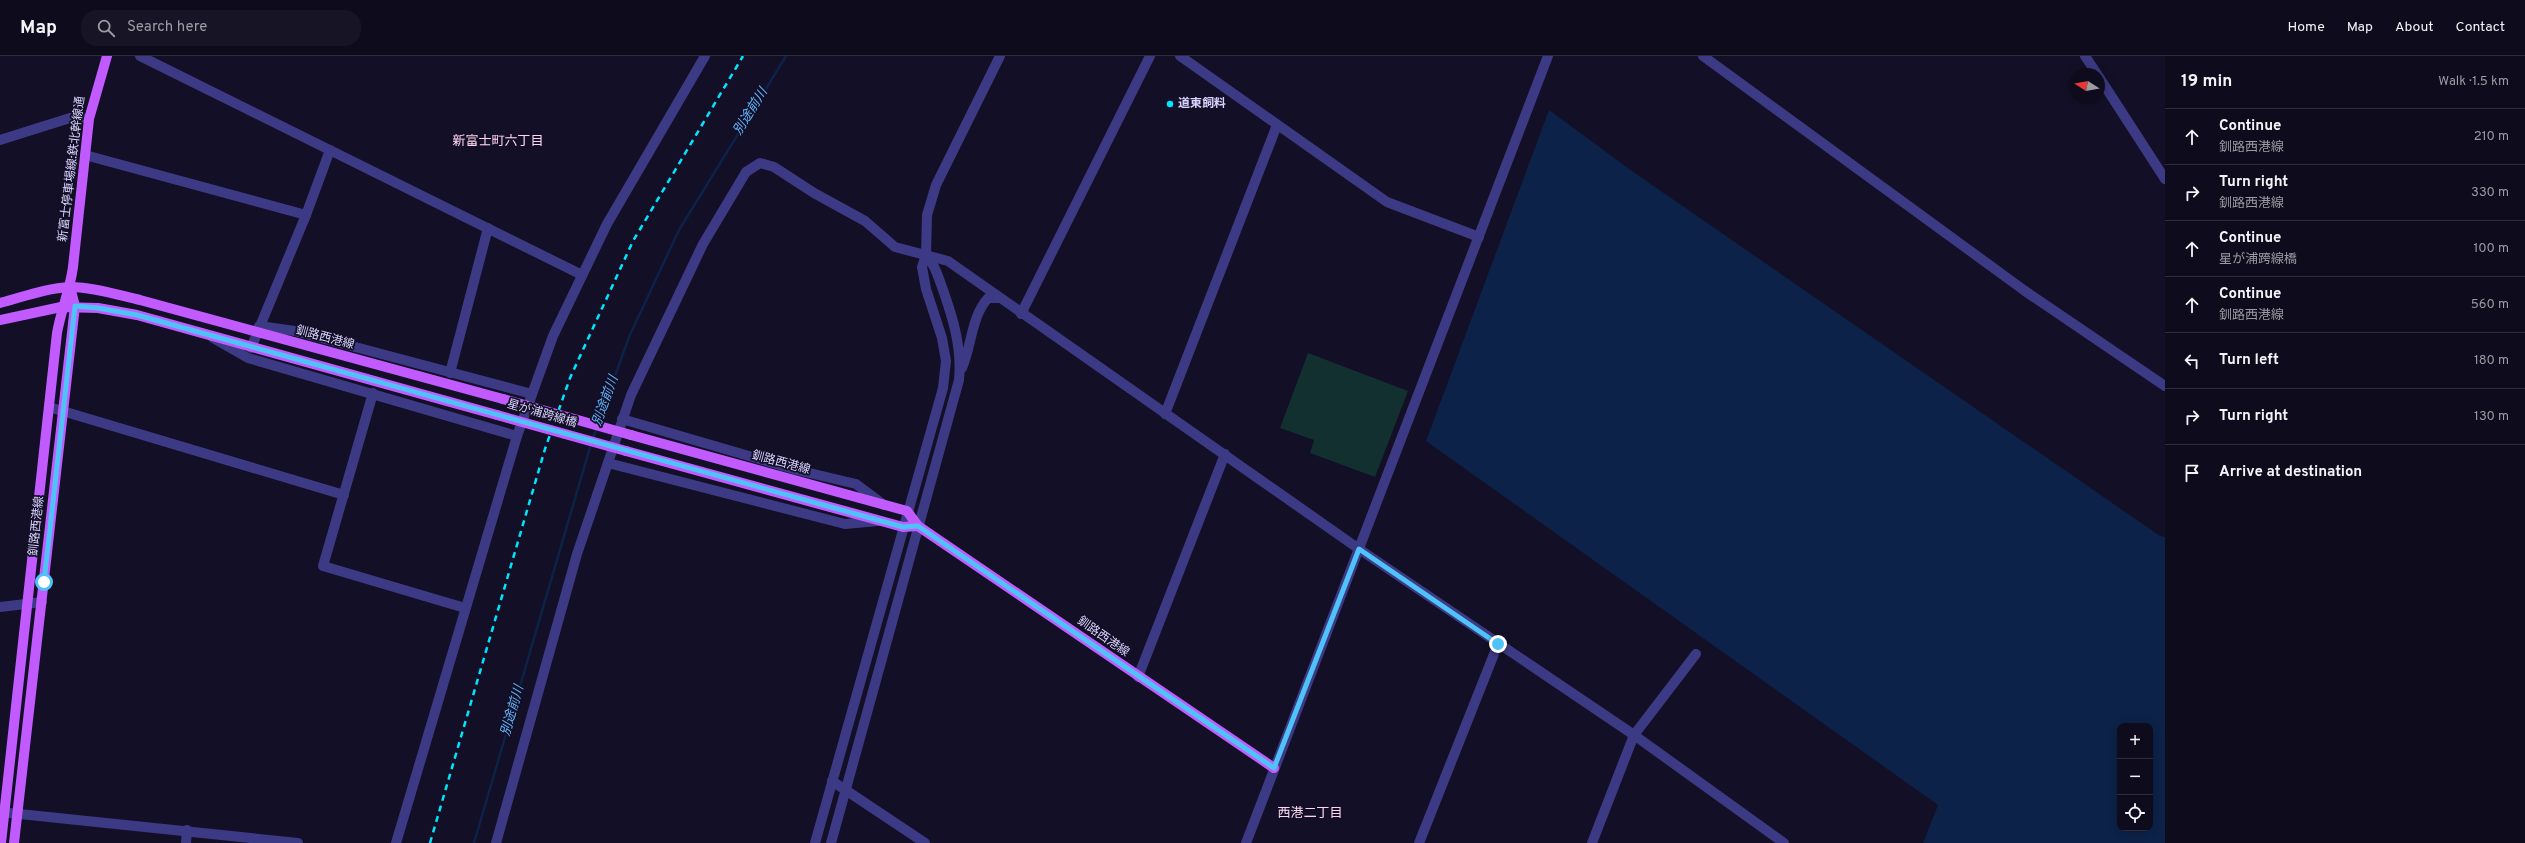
<!DOCTYPE html>
<meta charset="utf-8">
<style>
body{margin:0;font-family:Overpass,"Noto Sans JP",sans-serif;background:#171425;color:#f1f3f6}
.controls{position:absolute;right:12px;bottom:12px;display:grid;overflow:hidden;border-radius:8px;box-shadow:0 2px 10px #0003}
.controls button{width:36px;height:36px;display:grid;place-items:center;padding:0;border:0;border-bottom:1px solid #2e2b3b;background:#0e0b1c;color:#f1f3f6;font:20px sans-serif}
.compass{position:absolute;left:2069px;top:12px;width:36px;height:36px;border-radius:50%;background:#0e0b1c;box-shadow:0 2px 10px #0003;rotate:281deg}
.stop{position:absolute;width:12px;height:12px;margin:-9px;border:3px solid #4fc3f7;border-radius:50%;background:#fff}
.stop.end{background:#4fc3f7;border-color:#fff;box-shadow:0 1px 4px #0008}
.list{margin:0;padding:0;list-style:none}
h2{display:flex;justify-content:space-between;align-items:center;height:52px;margin:0;padding:0 16px;font-size:17px}
h2 small{font-size:13px;font-weight:400;color:#9b9ba3}
.list li{display:grid;grid-template-columns:26px 1fr auto;gap:12px;align-items:center;box-sizing:border-box;height:56px;padding:0 16px;border-top:1px solid #2e2b3b}
.list b{display:block;font-size:15px;white-space:nowrap}
.list p{margin:0;font-size:13px;white-space:nowrap;color:#9b9ba3}
.list em{font-size:13px;font-style:normal;color:#9b9ba3}
.icon{flex:none;width:22px;height:22px;fill:none;stroke:currentColor;stroke-width:2;stroke-linecap:round;stroke-linejoin:round}
.map{position:relative;flex:none;width:2165px;height:787px;overflow:hidden}
header{display:flex;align-items:center;gap:24px;box-sizing:border-box;height:56px;padding:0 20px;background:#0e0b1c;border-bottom:1px solid #2e2b3b}
header strong{font-size:19px}
nav{display:flex;gap:22px;margin-inline-start:auto;font-size:14px}
.search{width:280px;height:36px;background:#171425;display:flex;align-items:center;gap:10px;box-sizing:border-box;padding:0 14px;border-radius:16px;color:#9b9ba3;font-size:15px}
main{display:flex}
aside{flex:1;background:#0e0b1c}
.map>svg:first-child{display:block}
.green{fill:#12302f}
.water{fill:#0c2248;fill-rule:evenodd}
.lines{fill:none;stroke-linecap:round;stroke-linejoin:round}
.stream{stroke:#0c2248;stroke-width:2.5}
.minor{stroke:#3d3a85;stroke-width:10}
.major{stroke:#c25bff;stroke-width:10}
.rail{stroke:#00e5ff;stroke-width:2.5;stroke-dasharray:6 5;stroke-linecap:butt}
.major-bridge{stroke:#c25bff;stroke-width:10}
.route{stroke:#4fc3f7;stroke-width:5}
.poi-dot{fill:#00e5ff;stroke:#130f26;stroke-width:1.5}
.labels{text-anchor:middle;dominant-baseline:central;stroke-width:3.5;stroke-linejoin:round;paint-order:stroke}
.poi-label{font-size:12px;font-weight:bold;fill:#d9d4ff;stroke:#130f26;text-anchor:start}
.street-label{font-size:12px;fill:#d9d4ff;stroke:#130f26}
.water-label{font-size:13px;font-style:italic;fill:#62b6ff;stroke:#130f26}
.neighbourhood-label{font-size:13px;fill:#ffd6f0;stroke:#130f26}
</style>
<header>
<strong>Map</strong>
<div class="search"><svg class="icon" aria-label="search" viewBox="0 0 24 24"><circle cx="10" cy="10" r="6"/><path d="M15 15l6 6"/></svg>Search here</div>
<nav><a>Home</a><a>Map</a><a>About</a><a>Contact</a></nav>
</header>
<main>
<div class="map">
<svg width="2165" height="787" viewBox="0 0 2165 787">
<rect width="100%" height="100%" fill="#130f26"/>
<polygon class="green" points="1308,297 1408,335 1375,421 1310,397 1314,384 1280,372"/>
<path class="water" d="M1549 54 1632 115 2160 480 2165 481V787H1923L1938 749 1426 385ZM2120 670H2150V772H2120Z"/>
<g class="lines">
<g class="stream">
<polyline points="598,367 629,281 679,174 786,0"/>
<polyline points="592,384 597,372"/>
<polyline points="474,787 591,388"/>
</g>
<g class="minor">
<polyline points="140,0 582,219"/>
<polyline points="1180,0 1387,146 1479,181"/>
<polyline points="1703,0 2025,235 2165,330"/>
<polyline points="2085,0 2097,18"/>
<polyline points="2099,21 2165,123"/>
<polyline points="0,84 70,62 89,63"/>
<polyline points="85,99 306,159"/>
<polyline points="1021,258 1150,0"/>
<polyline points="259,270 295,275 532,338"/>
<polyline points="213,282 248,302 517,380"/>
<polyline points="251,292 306,159 330,94"/>
<path d="M962 312C972 289 971 261 988 242H999"/>
<polyline points="450,317 488,172"/>
<polyline points="373,337 323,510 465,552"/>
<polyline points="49,351 344,439"/>
<polyline points="1165,358 1277,69"/>
<polyline points="622,363 797,414 856,428 884,449"/>
<polyline points="608,407 845,468 878,465"/>
<polyline points="0,551 42,546"/>
<polyline points="1138,621 1225,398"/>
<polyline points="832,725 925,787"/>
<polyline points="0,756 298,787"/>
<polyline points="186,787 187,774"/>
<polyline points="396,787 517,380 553,280 607,168 705,0"/>
<polyline points="496,787 577,498 631,339 703,188 746,116 760,107 774,111 814,137 865,165 895,191 948,205 1359,493 1634,679 1784,787"/>
<polyline points="815,787 943,332 946,305 942,282 926,233 922,211 926,199 927,159 936,129 1000,0"/>
<path d="M831 787 959 324C962 291 953 262 942 231 937 218 935 209 926 199"/>
<polyline points="1246,787 1548,0"/>
<polyline points="1419,787 1498,588"/>
<polyline points="1592,787 1634,679 1696,598"/>
</g>
<g class="major">
<path d="M0 247C23 241 46 232 70 231 93 231 118 239 140 244L503 343"/>
<polyline points="0,264 61,251 98,252 137,259 497,359"/>
<polyline points="631,379 907,455 918,470 1274,712"/>
<polyline points="626,395 903,471 918,470"/>
<path d="M1 787 57 277C61 254 70 234 73 211L89 63 107 0"/>
<polyline points="14,787 75,250 70,231"/>
</g>
<polyline class="rail" points="430,787 545,393 570,322 633,185 743,0"/>
<g class="major-bridge">
<polyline points="503,343 631,379"/>
<polyline points="497,359 626,395"/>
</g>
</g>
<g class="lines">
<polyline class="route" points="44,526 75,250 98,252 137,259 903,471 918,470 1274,712 1359,493 1498,588"/>
</g>
<circle class="poi-dot" cx="1170" cy="48" r="4"/>
<g class="labels">
<g class="poi-label">
<text x="1178" y="48">道東飼料</text>
</g>
<g class="street-label">
<text transform="translate(72 113) rotate(-83)">新富士停車場線:鉄北幹線通</text>
<text transform="translate(325 282) rotate(15)">釧路西港線</text>
<text transform="translate(542 358) rotate(16)">星が浦跨線橋</text>
<text transform="translate(781 407) rotate(15)">釧路西港線</text>
<text transform="translate(37 470) rotate(-84)">釧路西港線</text>
<text transform="translate(1103 581) rotate(35)">釧路西港線</text>
</g>
<g class="water-label">
<text transform="translate(751 56) rotate(-58)">別途前川</text>
<text transform="translate(606 345) rotate(-70)">別途前川</text>
<text transform="translate(513 655) rotate(-74)">別途前川</text>
</g>
<g class="neighbourhood-label">
<text x="498" y="86">新富士町六丁目</text>
<text x="1310" y="758">西港二丁目</text>
</g>
</g>
</svg>
<div class="controls">
<button>+</button>
<button>−</button>
<button><svg class="icon" aria-label="locate" viewBox="0 0 24 24"><circle cx="12" cy="12" r="6"/><path d="M12 2v4M12 18v4M2 12h4M18 12h4"/></svg></button>
</div>
<svg class="compass" viewBox="-18 -18 36 36"><path d="M0-13l5 13h-10z" fill="#e53935"/><path d="M0 13l5-13h-10z" fill="#9b9ba3"/></svg>
<div class="stop" style="left:44px;top:526px"></div>
<div class="stop end" style="left:1498px;top:588px"></div>
</div>
<aside>
<h2>19 min<small>Walk · 1.5 km</small></h2>
<ul class="list">
<li><svg class="icon" aria-label="ahead" viewBox="0 0 24 24"><path d="M12 20V5M6 11l6-6 6 6"/></svg><div><b>Continue</b><p>釧路西港線</p></div><em>210 m</em></li>
<li><svg class="icon" aria-label="right" viewBox="0 0 24 24"><path d="M7 20v-9h11M14 6l5 5-5 5"/></svg><div><b>Turn right</b><p>釧路西港線</p></div><em>330 m</em></li>
<li><svg class="icon" aria-label="ahead" viewBox="0 0 24 24"><path d="M12 20V5M6 11l6-6 6 6"/></svg><div><b>Continue</b><p>星が浦跨線橋</p></div><em>100 m</em></li>
<li><svg class="icon" aria-label="ahead" viewBox="0 0 24 24"><path d="M12 20V5M6 11l6-6 6 6"/></svg><div><b>Continue</b><p>釧路西港線</p></div><em>560 m</em></li>
<li><svg class="icon" aria-label="left" viewBox="0 0 24 24"><path d="M17 20v-9H6M10 6l-5 5 5 5"/></svg><div><b>Turn left</b></div><em>180 m</em></li>
<li><svg class="icon" aria-label="right" viewBox="0 0 24 24"><path d="M7 20v-9h11M14 6l5 5-5 5"/></svg><div><b>Turn right</b></div><em>130 m</em></li>
<li><svg class="icon" aria-label="arrive" viewBox="0 0 24 24"><path d="M6 21V4h12l-3 4 3 4H6"/></svg><div><b>Arrive at destination</b></div></li>
</ul>
</aside>
</main>
